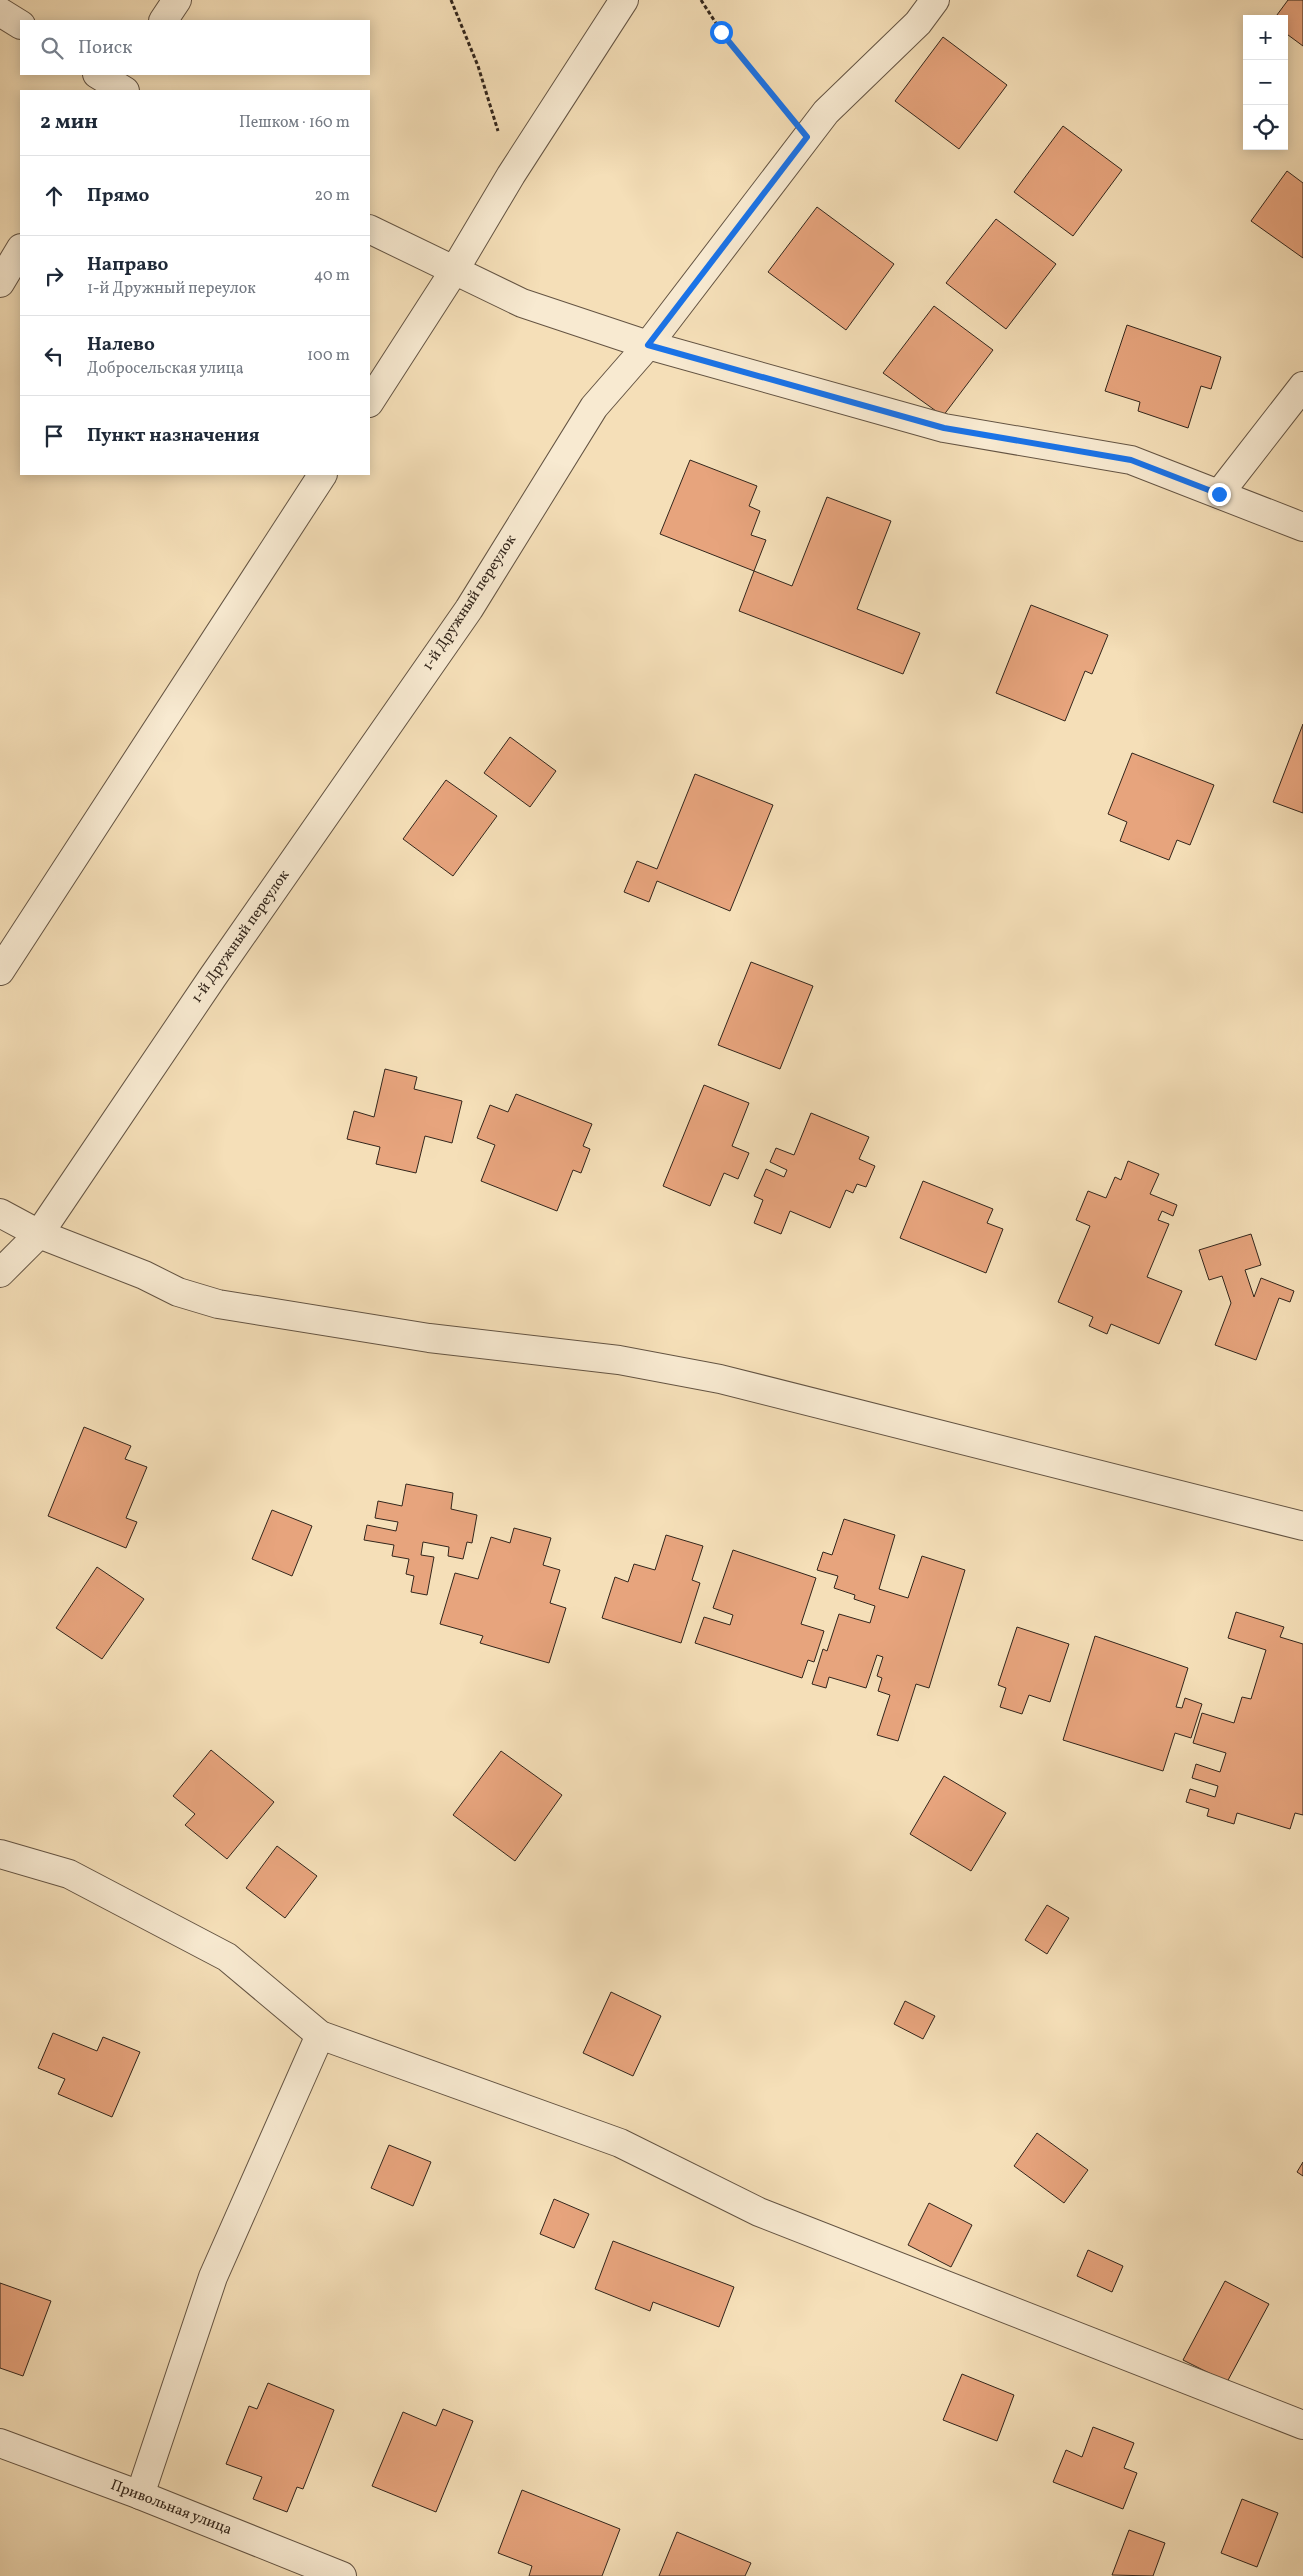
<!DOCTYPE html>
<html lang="ru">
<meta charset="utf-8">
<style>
body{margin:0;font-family:Vollkorn,serif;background:#f2f2f3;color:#1f2937}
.controls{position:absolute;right:15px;top:15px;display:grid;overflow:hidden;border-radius:0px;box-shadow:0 2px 12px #0003}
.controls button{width:45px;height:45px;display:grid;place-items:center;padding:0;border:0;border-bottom:1px solid #e0e1e3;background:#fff;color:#1f2937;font:25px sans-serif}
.stop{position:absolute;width:15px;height:15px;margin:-11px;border:4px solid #1a73e8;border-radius:50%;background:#fff}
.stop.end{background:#1a73e8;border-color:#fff;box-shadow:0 1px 5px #0008}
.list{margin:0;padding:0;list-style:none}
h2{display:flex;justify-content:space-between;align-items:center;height:65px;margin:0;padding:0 20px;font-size:21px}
h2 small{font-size:16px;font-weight:400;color:#747a83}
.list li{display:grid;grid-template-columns:32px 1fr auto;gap:15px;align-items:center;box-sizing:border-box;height:80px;padding:0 20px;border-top:1px solid #e0e1e3}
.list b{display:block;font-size:19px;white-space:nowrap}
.list p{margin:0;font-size:16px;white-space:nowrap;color:#747a83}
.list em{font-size:16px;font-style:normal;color:#747a83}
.icon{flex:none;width:28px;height:28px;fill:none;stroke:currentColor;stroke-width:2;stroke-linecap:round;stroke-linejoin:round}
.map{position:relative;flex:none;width:1303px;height:2576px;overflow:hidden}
.search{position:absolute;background:#fff;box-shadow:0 2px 12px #0003;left:20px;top:20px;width:350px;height:55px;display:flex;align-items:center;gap:12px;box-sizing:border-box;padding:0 18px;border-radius:0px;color:#747a83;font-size:19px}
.panel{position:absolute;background:#fff;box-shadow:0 2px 12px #0003;left:20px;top:90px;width:350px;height:385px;border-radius:0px}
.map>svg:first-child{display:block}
.building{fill:#e7a47d;stroke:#33261c}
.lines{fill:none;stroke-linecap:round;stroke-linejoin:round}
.minor-casing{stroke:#645443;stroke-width:30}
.path{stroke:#33261c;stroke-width:3;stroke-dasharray:4 2.5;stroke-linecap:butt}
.minor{stroke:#f8ead1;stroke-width:28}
.route{stroke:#1a73e8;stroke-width:6}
.labels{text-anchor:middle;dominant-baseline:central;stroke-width:4;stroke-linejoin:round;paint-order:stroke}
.street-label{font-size:15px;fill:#33261c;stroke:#f8ead1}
</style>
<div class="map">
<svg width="1303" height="2576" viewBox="0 0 1303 2576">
<rect width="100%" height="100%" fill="#f5dfb8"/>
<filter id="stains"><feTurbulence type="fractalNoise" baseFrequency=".004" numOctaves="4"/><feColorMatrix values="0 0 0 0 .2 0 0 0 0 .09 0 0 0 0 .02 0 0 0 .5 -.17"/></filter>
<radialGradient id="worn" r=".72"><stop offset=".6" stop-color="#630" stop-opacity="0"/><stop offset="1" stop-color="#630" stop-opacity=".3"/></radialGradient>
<g class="building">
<polygon points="1288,0 1303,0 1303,46 1284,32 1284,19 1274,19"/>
<polygon points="943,37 1007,85 959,149 895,101"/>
<polygon points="1063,126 1122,170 1073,236 1014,192"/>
<polygon points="1287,171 1303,183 1303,258 1251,221"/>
<polygon points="817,207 894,264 846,330 768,272"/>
<polygon points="996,219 1056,264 1006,329 946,283"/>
<polygon points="934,306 993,350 943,416 883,373"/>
<polygon points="1127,325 1221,357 1211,389 1201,386 1188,428 1138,411 1140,402 1105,391"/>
<polygon points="690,460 757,486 749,506 760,511 751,535 766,540 754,571 660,534"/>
<polygon points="827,497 891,521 857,609 920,633 903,674 739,611 754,571 792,586"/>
<polygon points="1031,605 1108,635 1092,674 1085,671 1065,721 996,693"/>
<polygon points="1303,724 1303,813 1273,802"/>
<polygon points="510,737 556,771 530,807 484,773"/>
<polygon points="1132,753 1214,785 1190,845 1177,840 1169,860 1120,841 1127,822 1108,814"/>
<polygon points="695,774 773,805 730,911 657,881 649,902 624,892 637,861 657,869"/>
<polygon points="446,780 497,816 453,876 403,839"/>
<polygon points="751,962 813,986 780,1069 718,1045"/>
<polygon points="385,1069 417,1077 414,1089 462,1101 452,1143 425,1136 416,1173 376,1164 380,1147 347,1139 354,1111 374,1117"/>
<polygon points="704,1085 749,1103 732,1146 749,1153 738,1179 724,1173 710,1206 663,1186"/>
<polygon points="516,1094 592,1124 583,1146 590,1149 581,1173 573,1170 557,1211 481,1181 495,1145 477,1138 490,1105 508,1112"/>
<polygon points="811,1113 869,1137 859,1159 875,1166 866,1187 857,1184 853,1193 846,1190 830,1228 790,1211 781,1234 754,1223 763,1200 754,1196 766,1169 784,1177 787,1170 770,1162 776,1148 794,1155"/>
<polygon points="1128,1161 1159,1174 1150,1194 1177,1205 1173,1216 1162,1211 1158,1220 1169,1224 1147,1277 1182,1291 1159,1344 1111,1324 1107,1334 1089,1326 1093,1317 1058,1302 1090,1226 1076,1220 1088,1191 1106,1198 1115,1177 1121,1180"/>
<polygon points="923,1181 993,1209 987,1223 1003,1229 986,1273 900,1238"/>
<polygon points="1251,1234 1261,1265 1245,1270 1254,1297 1261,1278 1294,1291 1290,1302 1279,1298 1256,1360 1215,1345 1231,1303 1222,1276 1209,1280 1199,1250"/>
<polygon points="84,1427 131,1446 125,1459 147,1467 126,1518 137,1522 126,1548 48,1516"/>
<polygon points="406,1484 453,1493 451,1509 477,1515 472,1543 467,1542 463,1559 448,1556 449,1547 423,1542 421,1555 434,1557 427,1595 411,1592 414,1576 406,1574 409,1559 392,1556 394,1545 364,1540 367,1525 396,1531 398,1522 375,1518 378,1501 402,1506"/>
<polygon points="272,1510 312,1526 292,1576 252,1559"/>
<polygon points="844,1519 895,1535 879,1589 908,1598 922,1556 965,1570 929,1688 916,1684 898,1741 877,1735 890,1695 878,1691 882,1678 877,1676 883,1657 877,1655 866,1688 829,1677 826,1688 812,1684 823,1649 827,1651 839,1614 870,1623 875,1606 854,1599 855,1595 834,1588 838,1576 817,1570 823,1552 832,1555"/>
<polygon points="514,1528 551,1538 543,1565 560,1570 550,1603 566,1608 549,1663 480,1643 483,1636 440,1624 455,1573 478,1579 491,1537 510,1543"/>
<polygon points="666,1535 703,1546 692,1580 700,1583 681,1643 602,1618 615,1577 628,1582 634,1564 655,1570"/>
<polygon points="733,1550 816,1578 801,1624 824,1631 814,1662 808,1660 802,1678 695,1643 704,1617 730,1625 733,1615 713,1608"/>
<polygon points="97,1567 144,1599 102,1659 56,1628"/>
<polygon points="1236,1612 1284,1627 1280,1637 1303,1644 1303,1815 1295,1813 1290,1829 1237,1813 1234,1824 1207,1816 1209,1809 1186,1802 1190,1789 1215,1797 1218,1786 1192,1778 1196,1764 1220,1772 1226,1753 1193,1743 1202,1713 1234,1723 1242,1697 1251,1699 1266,1650 1228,1638"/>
<polygon points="1017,1627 1069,1644 1050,1702 1029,1695 1022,1714 1000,1707 1006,1688 998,1685"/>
<polygon points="1095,1636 1188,1668 1176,1707 1182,1708 1185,1698 1202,1704 1191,1738 1175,1733 1163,1771 1063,1740"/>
<polygon points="211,1750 274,1802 227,1859 185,1825 195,1814 173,1796"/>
<polygon points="501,1751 562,1795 515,1861 453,1815"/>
<polygon points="944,1776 1006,1813 971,1871 910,1834"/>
<polygon points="277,1846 317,1876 285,1918 246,1888"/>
<polygon points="1047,1905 1069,1918 1047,1954 1025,1940"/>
<polygon points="611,1992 661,2016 633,2076 583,2053"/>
<polygon points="905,2001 935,2016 923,2039 894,2024"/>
<polygon points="53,2033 97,2051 103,2037 140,2052 112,2117 58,2094 65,2079 38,2068"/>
<polygon points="1037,2133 1088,2170 1064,2203 1014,2166"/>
<polygon points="389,2145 431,2162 413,2206 371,2188"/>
<polygon points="1303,2162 1303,2176 1297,2172"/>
<polygon points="554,2199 589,2214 574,2248 540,2234"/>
<polygon points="929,2203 972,2225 951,2267 908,2245"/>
<polygon points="613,2241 734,2287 719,2327 653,2302 650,2311 595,2289"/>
<polygon points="1088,2250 1123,2266 1112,2292 1077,2276"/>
<polygon points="1225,2281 1269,2304 1227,2382 1183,2360"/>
<polygon points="0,2283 51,2301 23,2376 0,2368"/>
<polygon points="962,2374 1014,2395 997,2441 943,2420"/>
<polygon points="268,2383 334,2410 303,2489 297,2487 287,2512 253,2499 262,2477 226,2464 249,2406 257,2409"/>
<polygon points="443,2409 473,2421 436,2512 372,2486 403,2412 436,2426"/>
<polygon points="1093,2427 1134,2443 1124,2468 1137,2473 1123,2509 1053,2482 1066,2450 1082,2457"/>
<polygon points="522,2490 620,2529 602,2576 529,2576 532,2566 498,2553"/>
<polygon points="1242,2499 1278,2513 1257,2567 1221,2553"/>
<polygon points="1129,2530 1165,2543 1153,2576 1112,2575"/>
<polygon points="677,2532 751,2563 745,2576 659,2576"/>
</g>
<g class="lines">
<defs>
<g id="minor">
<polyline points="0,12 21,25"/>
<polyline points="163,21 177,0"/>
<polyline points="97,74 125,91"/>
<polyline points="369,229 522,303 648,345 944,428 1131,460 1303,527"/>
<polyline points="0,283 21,248"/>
<polyline points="369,403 454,271 511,175 624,0"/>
<polyline points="1219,494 1303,386"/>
<polyline points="0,971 323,474"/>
<polyline points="0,1213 39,1234 144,1275 178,1292 218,1304 429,1338 619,1360 720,1379 1303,1526"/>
<polyline points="0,1273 39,1234 212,978 469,609 594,407 648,345 826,112 918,23 935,0"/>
<polyline points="0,1854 69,1874 227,1957 320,2035 620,2143 759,2212 1303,2425"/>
<polyline points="0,2443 140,2495 342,2576"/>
<polyline points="140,2495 213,2277 320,2035"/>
</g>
</defs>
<use href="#minor" class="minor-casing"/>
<g class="path">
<polyline points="451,0 478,66 498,131"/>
<polyline points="701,0 721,31 785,110"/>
</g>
<use href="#minor" class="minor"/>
</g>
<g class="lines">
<polyline class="route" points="721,32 807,137 648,345 944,428 1131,460 1219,494"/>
</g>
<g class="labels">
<g class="street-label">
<text transform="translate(470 603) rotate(-57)">1-й Дружный переулок</text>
<text transform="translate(241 937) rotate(-55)">1-й Дружный переулок</text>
<text transform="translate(171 2508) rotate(21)">Привольная улица</text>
</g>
</g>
<rect width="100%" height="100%" filter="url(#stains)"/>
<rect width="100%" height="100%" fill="url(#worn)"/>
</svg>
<div class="controls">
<button>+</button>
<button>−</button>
<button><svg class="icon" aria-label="locate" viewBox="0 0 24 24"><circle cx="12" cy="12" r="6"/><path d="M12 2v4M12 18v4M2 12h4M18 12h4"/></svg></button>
</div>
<div class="stop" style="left:721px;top:32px"></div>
<div class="stop end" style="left:1219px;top:494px"></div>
<div class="search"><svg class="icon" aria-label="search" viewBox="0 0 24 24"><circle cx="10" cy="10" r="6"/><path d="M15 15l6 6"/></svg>Поиск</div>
<section class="panel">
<h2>2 мин<small>Пешком · 160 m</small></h2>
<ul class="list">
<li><svg class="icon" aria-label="ahead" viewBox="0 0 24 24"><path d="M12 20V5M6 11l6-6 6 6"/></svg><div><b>Прямо</b></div><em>20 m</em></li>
<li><svg class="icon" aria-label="right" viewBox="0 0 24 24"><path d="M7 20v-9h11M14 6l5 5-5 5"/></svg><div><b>Направо</b><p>1-й Дружный переулок</p></div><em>40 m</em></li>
<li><svg class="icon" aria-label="left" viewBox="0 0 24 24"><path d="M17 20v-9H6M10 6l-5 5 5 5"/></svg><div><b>Налево</b><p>Добросельская улица</p></div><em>100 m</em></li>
<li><svg class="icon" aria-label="arrive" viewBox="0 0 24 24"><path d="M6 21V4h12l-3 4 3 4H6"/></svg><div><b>Пункт назначения</b></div></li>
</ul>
</section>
</div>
